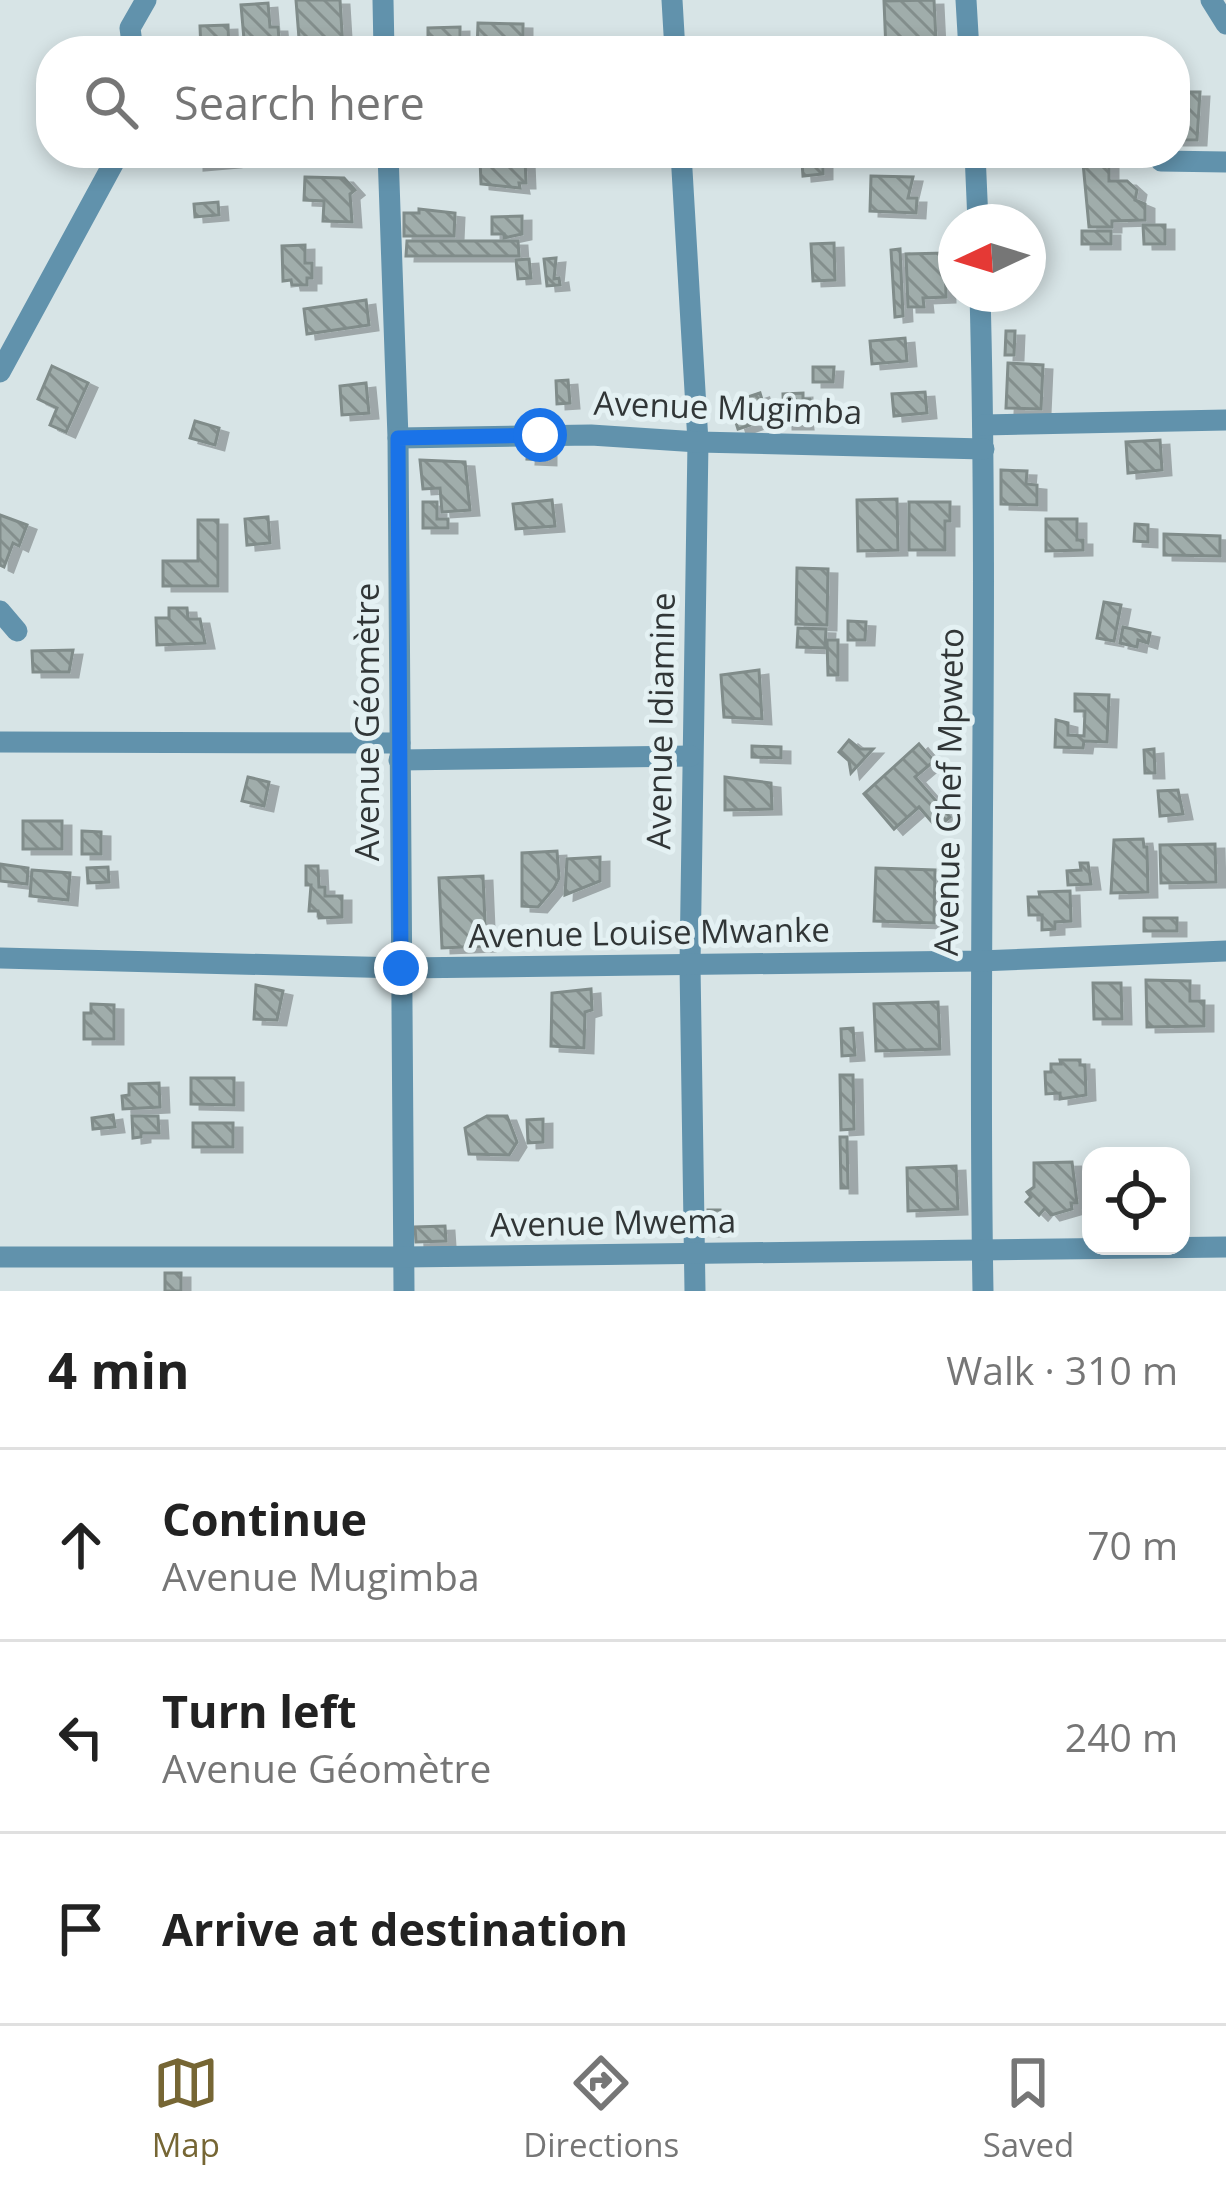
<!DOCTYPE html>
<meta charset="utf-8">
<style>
body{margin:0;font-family:"Open Sans",sans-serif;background:#f2f2f2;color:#222}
.controls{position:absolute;right:36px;bottom:36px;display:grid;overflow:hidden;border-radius:24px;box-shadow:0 6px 18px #0003}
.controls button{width:108px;height:108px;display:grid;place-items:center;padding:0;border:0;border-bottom:3px solid #e0e0e0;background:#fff;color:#222;font:60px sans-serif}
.compass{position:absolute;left:938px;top:204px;width:108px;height:108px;border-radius:50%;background:#fff;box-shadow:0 6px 18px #0003;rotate:266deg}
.stop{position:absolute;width:36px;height:36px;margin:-27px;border:9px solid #1a73e8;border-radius:50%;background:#fff}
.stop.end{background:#1a73e8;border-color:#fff;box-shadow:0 3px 12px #0008}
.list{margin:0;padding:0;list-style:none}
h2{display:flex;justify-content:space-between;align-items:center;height:156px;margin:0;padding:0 48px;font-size:51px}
h2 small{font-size:39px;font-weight:400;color:#767676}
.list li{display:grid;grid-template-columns:78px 1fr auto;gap:36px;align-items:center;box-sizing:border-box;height:192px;padding:0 48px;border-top:3px solid #e0e0e0}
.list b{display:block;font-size:45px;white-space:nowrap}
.list p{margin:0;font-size:39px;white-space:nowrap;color:#767676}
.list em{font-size:39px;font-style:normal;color:#767676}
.icon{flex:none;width:66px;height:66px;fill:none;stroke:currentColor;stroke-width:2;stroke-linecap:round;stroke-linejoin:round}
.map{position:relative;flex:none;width:1226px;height:1291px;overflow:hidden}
.search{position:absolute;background:#fff;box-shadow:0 6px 18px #0003;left:36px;right:36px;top:36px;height:132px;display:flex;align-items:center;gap:30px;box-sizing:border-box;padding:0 42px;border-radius:48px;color:#767676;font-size:45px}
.sheet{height:732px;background:#fff}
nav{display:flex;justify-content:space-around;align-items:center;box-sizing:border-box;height:168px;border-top:3px solid #e0e0e0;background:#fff;font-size:33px;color:#767676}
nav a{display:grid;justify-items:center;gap:6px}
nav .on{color:#766634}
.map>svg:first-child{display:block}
.building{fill:url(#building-back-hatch);stroke:#808c8a;stroke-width:3;filter:url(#shadow)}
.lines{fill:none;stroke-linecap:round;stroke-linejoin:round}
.minor{stroke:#6192ac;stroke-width:21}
.route{stroke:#1a73e8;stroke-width:15}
.labels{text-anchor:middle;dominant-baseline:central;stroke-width:10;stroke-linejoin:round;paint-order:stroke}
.street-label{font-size:33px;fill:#313637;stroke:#e4f1f3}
</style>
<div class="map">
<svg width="1226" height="1291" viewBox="0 0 1226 1291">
<defs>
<pattern id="building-back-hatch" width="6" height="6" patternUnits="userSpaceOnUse" patternTransform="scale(3)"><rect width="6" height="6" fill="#a0adab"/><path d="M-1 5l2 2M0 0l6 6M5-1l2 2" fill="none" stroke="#838e8c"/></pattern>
<filter id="shadow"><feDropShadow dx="9" dy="5" stdDeviation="0" flood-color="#0004"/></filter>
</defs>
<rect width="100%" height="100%" fill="#d7e4e6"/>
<g class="building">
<polygon points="296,0 340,0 343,49 300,51"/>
<polygon points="934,0 936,41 907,43 907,51 886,51 884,1"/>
<polygon points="268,3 270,27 278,27 280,51 245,51 241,5"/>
<polygon points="478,23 523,24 523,51 477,51"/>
<polygon points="228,25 229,51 201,51 200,26"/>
<polygon points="460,27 460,51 428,51 428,28"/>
<polygon points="1175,92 1200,92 1197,140 1175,140"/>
<polygon points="175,153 231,153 232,162 195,165 195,160 188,161"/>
<polygon points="525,158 526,183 519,183 520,188 481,184 480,159"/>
<polygon points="823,161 823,174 803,176 802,162"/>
<polygon points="1083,163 1109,163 1109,181 1127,181 1137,190 1135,200 1145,204 1145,220 1112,221 1112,227 1089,227"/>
<polygon points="871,176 913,177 908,198 917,198 916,213 870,211"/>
<polygon points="305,177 344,178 355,190 350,194 352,222 323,221 324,201 304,200"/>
<polygon points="218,202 219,215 195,217 194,204"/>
<polygon points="419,209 455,213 454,236 404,236 404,213 419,213"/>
<polygon points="522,216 522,234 504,238 504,234 492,234 492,217"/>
<polygon points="1143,225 1165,225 1165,244 1144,244"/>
<rect x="1082" y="231" width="29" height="13"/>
<polygon points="407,241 518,241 519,256 406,256"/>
<polygon points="834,243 835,280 813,281 811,244"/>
<polygon points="305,245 305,263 312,263 312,278 307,278 307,285 292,285 291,280 283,281 282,246"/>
<polygon points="900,249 903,316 895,317 891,250"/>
<polygon points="945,253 946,297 923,298 924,307 908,307 906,254"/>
<polygon points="556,258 554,279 559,278 560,285 547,286 544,259"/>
<polygon points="529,259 531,278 518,279 516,260"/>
<polygon points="366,300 369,325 307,334 304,309"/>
<polygon points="1006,331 1015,331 1014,355 1005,355"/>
<polygon points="905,338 907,361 872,364 870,341"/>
<polygon points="1008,363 1043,365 1041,409 1006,408"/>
<polygon points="52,366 88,383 66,432 50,425 57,408 38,399"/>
<polygon points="813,367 834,367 833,382 813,382"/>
<polygon points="568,380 570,403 557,404 556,381"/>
<polygon points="366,383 369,413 342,415 340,386"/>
<polygon points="925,392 927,413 894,416 892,394"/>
<polygon points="760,393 768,419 738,429 730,403"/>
<polygon points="803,393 803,399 810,399 810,417 803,417 804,424 784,424 783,394"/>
<polygon points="195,421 219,428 215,445 190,438"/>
<polygon points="1160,440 1162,470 1128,473 1126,442"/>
<polygon points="528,447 547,448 547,460 527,459"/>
<polygon points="420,460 465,462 470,510 442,512 440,488 423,489"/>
<polygon points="1001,470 1027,471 1026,484 1037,485 1037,505 1001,504"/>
<polygon points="897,499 898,550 858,551 857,500"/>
<polygon points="552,500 555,526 516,529 513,504"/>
<polygon points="423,502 437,502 437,519 448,519 448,528 423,528"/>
<polygon points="909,502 950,502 950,521 945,521 945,550 909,550"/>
<polygon points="0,515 27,525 19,546 13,543 4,567 0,565"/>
<polygon points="268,517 270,543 247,545 245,519"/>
<polygon points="1046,519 1077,519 1077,540 1083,540 1083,550 1046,551"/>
<polygon points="198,520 218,520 218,586 163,586 163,561 198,561"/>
<polygon points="1135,524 1148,525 1148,542 1134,541"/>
<polygon points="1164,534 1220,536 1220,556 1164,555"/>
<polygon points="797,568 828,569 827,625 796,624"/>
<polygon points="1104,602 1121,605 1114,641 1097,638"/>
<polygon points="169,608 187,608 188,619 200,619 205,643 157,645 156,618 169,618"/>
<polygon points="848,621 866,622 865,640 848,640"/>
<polygon points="1123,627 1150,633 1148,643 1138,640 1137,647 1120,643"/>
<polygon points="798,628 826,629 825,648 797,647"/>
<polygon points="827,640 838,640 838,675 828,675"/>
<polygon points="73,650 69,672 33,672 32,651"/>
<polygon points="759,670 762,719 724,717 721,675"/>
<polygon points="1075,694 1109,695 1107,742 1084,741 1083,748 1055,747 1056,720 1068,723 1068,735 1084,736 1085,711 1075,711"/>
<polygon points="849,740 860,749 873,749 851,773 849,761 839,752"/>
<polygon points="919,744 934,761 915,777 950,817 937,828 919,807 894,829 864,794"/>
<polygon points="752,746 781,747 781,758 752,757"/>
<polygon points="1154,749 1155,773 1145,773 1144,750"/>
<polygon points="248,777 269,782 264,806 242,801"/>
<polygon points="725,777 771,783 772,809 725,810"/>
<polygon points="1178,790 1183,814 1160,816 1158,791"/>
<rect x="23" y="821" width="39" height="28"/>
<polygon points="82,831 101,832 101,854 82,854"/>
<polygon points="1143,839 1144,847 1147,847 1148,892 1111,893 1114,840"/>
<polygon points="1215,844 1216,882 1161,883 1160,845"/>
<polygon points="557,851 559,878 554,888 538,907 522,906 522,853"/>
<polygon points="600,857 600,881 565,895 567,859"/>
<polygon points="1080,863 1088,863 1091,884 1068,885 1067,871 1081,870"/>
<polygon points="0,864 28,868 27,884 0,881"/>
<polygon points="306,866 318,866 319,887 325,887 325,896 342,896 342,917 319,918 318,911 309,911 311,885 306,885"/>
<polygon points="108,867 109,882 88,883 87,868"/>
<polygon points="876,868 935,870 934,923 874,921"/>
<polygon points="32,870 70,873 68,900 30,896"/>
<polygon points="483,876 486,946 442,948 439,878"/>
<polygon points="1070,891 1071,921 1055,922 1055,929 1042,930 1042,915 1029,915 1028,897 1040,897 1039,892"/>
<rect x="1144" y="918" width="33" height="13"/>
<polygon points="1146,980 1190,981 1190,1001 1204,1001 1204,1026 1147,1027"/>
<polygon points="1093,983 1121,983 1122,1019 1094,1019"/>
<polygon points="256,985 283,991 277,1020 254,1019"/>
<polygon points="591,989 592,1010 585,1012 584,1048 551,1046 552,993"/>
<polygon points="938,1002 940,1049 876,1051 874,1004"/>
<polygon points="91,1004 114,1005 114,1039 84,1039 84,1013 91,1013"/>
<polygon points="853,1028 855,1055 842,1056 841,1029"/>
<polygon points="1060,1060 1080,1060 1080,1065 1085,1065 1086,1095 1060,1099 1060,1093 1046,1094 1045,1072 1051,1072 1051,1064 1061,1064"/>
<polygon points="840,1075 853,1075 854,1129 841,1130"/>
<polygon points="191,1078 234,1078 234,1105 191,1104"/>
<polygon points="159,1083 160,1107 123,1109 122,1096 129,1095 129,1084"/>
<polygon points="113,1115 115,1127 93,1129 92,1118"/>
<polygon points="132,1116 158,1116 159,1133 141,1133 141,1137 133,1138"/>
<polygon points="487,1116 507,1116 517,1142 509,1155 469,1154 465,1128"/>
<polygon points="543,1119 543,1142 528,1143 527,1120"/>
<rect x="193" y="1123" width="40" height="24"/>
<polygon points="840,1137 847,1137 848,1188 841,1188"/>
<polygon points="1072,1162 1077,1203 1071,1203 1072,1209 1051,1215 1045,1208 1039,1215 1026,1202 1031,1197 1027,1192 1034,1187 1034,1163"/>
<polygon points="956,1166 958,1209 908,1211 907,1168"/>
<polygon points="708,1210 720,1210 720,1230 708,1231"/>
<polygon points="445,1226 446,1241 416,1242 415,1227"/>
<rect x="165" y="1273" width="16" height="18"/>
</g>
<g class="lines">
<g class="minor">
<polyline points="383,0 384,51"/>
<polyline points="672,0 675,51"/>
<polyline points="966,0 969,51"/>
<polyline points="1211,0 1226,24"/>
<polyline points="133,51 130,28 146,0"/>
<polyline points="388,153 398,438 404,1291"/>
<polyline points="681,153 698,442 690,965 695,1291"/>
<polyline points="975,153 978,222"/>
<polyline points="1161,161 1226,162"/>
<path d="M980 294C989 626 977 959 983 1291"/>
<polyline points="0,372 119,153"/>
<polyline points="983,425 1226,420"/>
<polyline points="398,438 591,435 698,442 984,449"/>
<polyline points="0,611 17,631"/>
<polyline points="0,742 400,743"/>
<polyline points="399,760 691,756"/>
<polyline points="0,958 401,968 979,961 1226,951"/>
<polyline points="0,1257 403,1257 1226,1247"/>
</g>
</g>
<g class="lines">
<polyline class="route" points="401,968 398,438 540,435"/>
</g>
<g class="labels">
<g class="street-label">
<text transform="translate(728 407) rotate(2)">Avenue Mugimba</text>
<text transform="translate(660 721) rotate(-89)">Avenue Idiamine</text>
<text transform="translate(366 722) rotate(-90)">Avenue Géomètre</text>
<text transform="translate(948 792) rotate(-89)">Avenue Chef Mpweto</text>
<text transform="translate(649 932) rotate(-1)">Avenue Louise Mwanke</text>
<text transform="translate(613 1222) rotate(-1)">Avenue Mwema</text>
</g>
</g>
</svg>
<div class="controls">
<button><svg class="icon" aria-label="locate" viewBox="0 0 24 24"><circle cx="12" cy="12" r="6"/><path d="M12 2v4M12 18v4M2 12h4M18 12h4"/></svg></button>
</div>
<svg class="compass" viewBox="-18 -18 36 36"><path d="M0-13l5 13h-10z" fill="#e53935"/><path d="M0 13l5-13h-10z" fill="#767676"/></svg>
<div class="stop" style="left:540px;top:435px"></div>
<div class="stop end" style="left:401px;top:968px"></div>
<div class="search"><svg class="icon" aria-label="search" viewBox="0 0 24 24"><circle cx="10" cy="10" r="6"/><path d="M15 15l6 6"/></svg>Search here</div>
</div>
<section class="sheet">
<h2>4 min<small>Walk · 310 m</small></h2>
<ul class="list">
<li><svg class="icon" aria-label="ahead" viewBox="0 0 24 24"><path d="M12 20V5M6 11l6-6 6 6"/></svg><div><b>Continue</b><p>Avenue Mugimba</p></div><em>70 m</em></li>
<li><svg class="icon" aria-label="left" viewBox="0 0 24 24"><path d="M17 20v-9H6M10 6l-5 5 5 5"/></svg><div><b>Turn left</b><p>Avenue Géomètre</p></div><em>240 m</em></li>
<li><svg class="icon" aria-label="arrive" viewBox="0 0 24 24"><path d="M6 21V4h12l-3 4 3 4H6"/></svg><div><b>Arrive at destination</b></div></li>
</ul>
</section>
<nav>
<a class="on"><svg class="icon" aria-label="map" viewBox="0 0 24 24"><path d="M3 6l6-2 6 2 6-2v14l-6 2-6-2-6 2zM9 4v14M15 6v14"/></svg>Map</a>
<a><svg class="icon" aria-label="directions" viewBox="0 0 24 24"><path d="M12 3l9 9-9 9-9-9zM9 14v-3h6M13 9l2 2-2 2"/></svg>Directions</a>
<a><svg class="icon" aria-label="saved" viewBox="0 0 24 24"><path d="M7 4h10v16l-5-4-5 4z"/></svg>Saved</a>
</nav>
